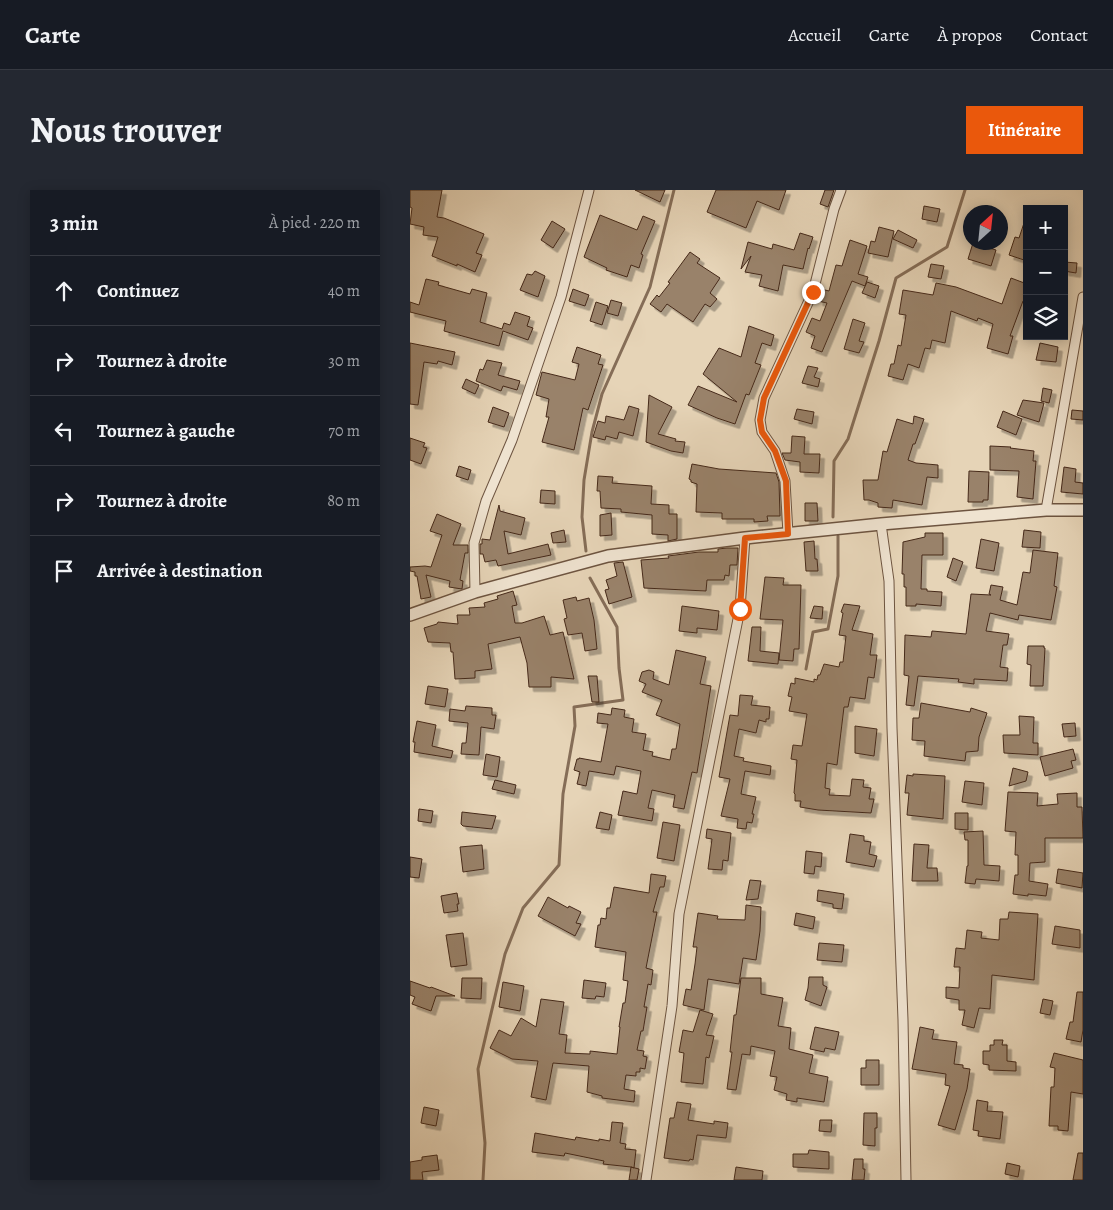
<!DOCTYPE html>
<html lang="fr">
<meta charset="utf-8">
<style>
body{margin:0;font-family:Alegreya,serif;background:#242831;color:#f1f3f6}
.controls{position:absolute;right:15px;top:15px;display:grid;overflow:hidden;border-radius:0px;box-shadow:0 2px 12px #0003}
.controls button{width:45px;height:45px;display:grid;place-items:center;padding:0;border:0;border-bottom:1px solid #363941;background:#171b24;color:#f1f3f6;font:25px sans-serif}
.compass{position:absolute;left:553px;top:15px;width:45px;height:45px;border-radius:50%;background:#171b24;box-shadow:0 2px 12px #0003;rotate:27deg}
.stop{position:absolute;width:15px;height:15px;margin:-11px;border:4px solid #ea580c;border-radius:50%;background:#fff}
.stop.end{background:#ea580c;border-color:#fff;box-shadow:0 1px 5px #0008}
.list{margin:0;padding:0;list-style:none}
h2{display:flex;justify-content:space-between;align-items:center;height:65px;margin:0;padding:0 20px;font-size:21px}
h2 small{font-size:16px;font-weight:400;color:#9ea1a6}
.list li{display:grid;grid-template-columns:32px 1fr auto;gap:15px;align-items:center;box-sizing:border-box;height:70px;padding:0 20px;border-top:1px solid #363941}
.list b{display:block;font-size:19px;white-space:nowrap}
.list em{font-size:16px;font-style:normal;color:#9ea1a6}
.icon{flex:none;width:28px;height:28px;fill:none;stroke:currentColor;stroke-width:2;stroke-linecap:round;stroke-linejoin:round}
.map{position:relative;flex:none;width:673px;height:990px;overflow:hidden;border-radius:0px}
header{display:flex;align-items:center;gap:30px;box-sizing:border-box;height:70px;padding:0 25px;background:#171b24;border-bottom:1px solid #363941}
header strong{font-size:24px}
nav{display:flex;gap:28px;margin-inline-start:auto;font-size:18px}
.intro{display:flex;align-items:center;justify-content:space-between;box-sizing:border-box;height:120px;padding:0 30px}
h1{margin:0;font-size:35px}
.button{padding:12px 22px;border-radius:0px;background:#ea580c;color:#fff;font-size:18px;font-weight:700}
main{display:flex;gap:30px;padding:0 30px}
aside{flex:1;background:#171b24;border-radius:0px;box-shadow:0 2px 12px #0003}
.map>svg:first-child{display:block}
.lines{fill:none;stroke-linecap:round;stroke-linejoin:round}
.stream{stroke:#856d57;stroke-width:3}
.building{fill:#99826b;stroke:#452919;filter:url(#shadow)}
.minor-casing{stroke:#6d5440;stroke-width:11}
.tertiary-casing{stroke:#6d5440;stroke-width:14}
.minor{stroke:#efe3d0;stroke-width:9}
.tertiary{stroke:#efe3d0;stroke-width:11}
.route{stroke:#ea580c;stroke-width:6}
</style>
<header>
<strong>Carte</strong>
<nav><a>Accueil</a><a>Carte</a><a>À propos</a><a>Contact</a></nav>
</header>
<div class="intro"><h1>Nous trouver</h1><a class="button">Itinéraire</a></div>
<main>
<aside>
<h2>3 min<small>À pied · 220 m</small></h2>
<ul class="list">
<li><svg class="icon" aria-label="ahead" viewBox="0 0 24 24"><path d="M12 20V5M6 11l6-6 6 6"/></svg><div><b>Continuez</b></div><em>40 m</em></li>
<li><svg class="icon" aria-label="right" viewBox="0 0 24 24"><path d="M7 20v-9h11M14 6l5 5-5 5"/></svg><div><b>Tournez à droite</b></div><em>30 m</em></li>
<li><svg class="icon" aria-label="left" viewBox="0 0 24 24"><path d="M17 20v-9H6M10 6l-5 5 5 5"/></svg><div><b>Tournez à gauche</b></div><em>70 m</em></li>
<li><svg class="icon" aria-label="right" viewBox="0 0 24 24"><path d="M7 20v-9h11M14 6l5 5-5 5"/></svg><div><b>Tournez à droite</b></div><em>80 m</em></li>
<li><svg class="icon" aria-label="arrive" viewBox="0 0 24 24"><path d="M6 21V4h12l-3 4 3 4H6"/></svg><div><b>Arrivée à destination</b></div></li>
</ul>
</aside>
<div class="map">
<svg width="673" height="990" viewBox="0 0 673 990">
<defs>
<filter id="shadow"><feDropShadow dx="4.5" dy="4.5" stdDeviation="0" flood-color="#0004"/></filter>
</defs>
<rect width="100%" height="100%" fill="#e6d4b7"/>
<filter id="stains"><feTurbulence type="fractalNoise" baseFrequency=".004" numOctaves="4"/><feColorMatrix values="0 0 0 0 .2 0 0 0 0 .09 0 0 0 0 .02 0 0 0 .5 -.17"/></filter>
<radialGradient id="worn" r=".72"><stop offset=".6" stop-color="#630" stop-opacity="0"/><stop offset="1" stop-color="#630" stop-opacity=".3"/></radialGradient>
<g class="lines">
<g class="stream">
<polyline points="423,327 424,271 438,249 469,151 486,88 537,57 555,0"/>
<polyline points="176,361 172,327 174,290 182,242 192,204 240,97 264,0"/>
<polyline points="396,479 403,442 418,439 428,386 428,346"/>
<polyline points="73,990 75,953 68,879 95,764 113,718 149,675 153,604 165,536 164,517 213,510 209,478 207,437 180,388"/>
</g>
</g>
<g class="building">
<polygon points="0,0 32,0 27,27 34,28 74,44 66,63 72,65 65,82 47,74 47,76 22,66 28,47 13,45 14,37 0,34 2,18 0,17"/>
<polygon points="225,0 255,0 250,12"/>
<polygon points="306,0 376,0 369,20 347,11 336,38 297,22"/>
<polygon points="415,0 424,0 418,17 410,14"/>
<polygon points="514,16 530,19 527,32 512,29"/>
<polygon points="190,25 227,40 233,26 245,31 231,64 233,65 229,78 221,75 217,87 196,80 197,78 174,67"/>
<polygon points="615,30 617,30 617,71 599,65 605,47 609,48"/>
<polygon points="142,31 155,39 143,58 131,50"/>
<polygon points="469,37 484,41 478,67 458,63 461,51 465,52"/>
<polygon points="488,40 507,50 503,58 483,49"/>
<polygon points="390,43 403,47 399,59 398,58 393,79 373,75 368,101 349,96 352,85 335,82 341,66 331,79 338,52 362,59 363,54 384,60"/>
<polygon points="440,50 457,56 448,84 458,87 455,96 442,91 412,162 401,158 405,146 396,142 402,128 410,131 417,113 408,111 411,99 419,101 426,75 432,76"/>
<polygon points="563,53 586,60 581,76 558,69"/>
<polygon points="280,62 290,69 287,73 310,88 300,103 307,109 300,117 295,114 283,132 257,114 251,122 240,114 247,105 249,107 260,93 258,92"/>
<polygon points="654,72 667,73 666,83 654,81"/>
<polygon points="521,74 534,76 531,89 518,87"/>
<polygon points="125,81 135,86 128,107 110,100 117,84 122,85"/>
<polygon points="601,88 617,94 617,112 613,111 600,146 603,146 598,164 577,158 583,134 568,128 567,131 541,121 535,153 522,150 520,159 515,158 509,178 498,174 493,190 478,186 481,174 484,174 488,155 491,156 496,125 489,124 493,100 523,105 526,93 546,97 592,114"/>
<polygon points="16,89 29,92 28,95 60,104 62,99 77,103 70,132 92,139 94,133 100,135 105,122 120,127 117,136 123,138 118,150 93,141 89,156 34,141 36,131 0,122 0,112 9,115"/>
<polygon points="457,92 469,96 465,108 452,103"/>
<polygon points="163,99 179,105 175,116 159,111"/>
<polygon points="201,110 212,113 208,126 197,123"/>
<polygon points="186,112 198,116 192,135 180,131"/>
<polygon points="443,129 455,133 449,151 454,152 449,163 434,159"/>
<polygon points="339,136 364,145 361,156 352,153 345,173 351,175 339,205 336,204 325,234 307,228 278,215 288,196 327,212 293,184 309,158 331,167"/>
<polygon points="0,153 45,162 42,175 28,171 27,174 14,172 8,215 0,214"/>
<polygon points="630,153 648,157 646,172 626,170"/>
<polygon points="167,157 191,165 188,174 193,175 178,220 173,218 164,260 132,252 139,227 136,227 139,209 126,205 132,182 165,190 169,174 162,172"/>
<polygon points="77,170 92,173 88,185 110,191 107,200 93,196 91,201 66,191 70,179 73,180"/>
<polygon points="398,176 408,178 404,187 410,189 408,197 392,193"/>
<polygon points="56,189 69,195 65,204 52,198"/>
<polygon points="633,198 642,200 639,213 631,211"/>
<polygon points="239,205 262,217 248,244 266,249 265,251 275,252 273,263 261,261 236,252"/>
<polygon points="613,210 634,213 629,232 607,225"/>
<polygon points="219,216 229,219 223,246 209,242 207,249 196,246 195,250 183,247 188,231 195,233 196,226 214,230"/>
<polygon points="83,217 99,223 94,237 78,232"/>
<polygon points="387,219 404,222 402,234 384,229"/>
<polygon points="662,220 673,221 673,230 661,229"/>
<polygon points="593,221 612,229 606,245 587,237"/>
<polygon points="504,226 514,229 505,254 503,254 498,270 506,273 528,275 528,288 517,287 512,315 483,310 482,318 468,317 468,313 459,310 454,310 453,290 468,290 473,261 477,262 487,229 503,234"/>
<polygon points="382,246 395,247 394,264 410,264 409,283 390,282 390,272 375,270 372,263 381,263"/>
<polygon points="0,248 15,253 13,257 17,258 11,274 0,270"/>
<polygon points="580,256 601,257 600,258 624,261 623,271 626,271 623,309 607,307 609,281 580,280"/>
<polygon points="282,274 309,279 366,283 369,292 370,326 357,326 358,331 344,332 344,329 312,329 312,323 286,322 287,294 281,292 281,290 279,289"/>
<polygon points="49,276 61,280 58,290 46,286"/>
<polygon points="654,277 666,279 665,292 673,293 673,304 651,302"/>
<polygon points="559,281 579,282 578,310 573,310 573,312 558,312"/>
<polygon points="188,286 203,287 202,293 242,296 241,314 259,315 259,324 267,324 267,349 258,351 258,345 242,344 242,325 211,322 211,319 191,318 190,301 187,301"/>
<polygon points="131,300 145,301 145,314 130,313"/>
<polygon points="395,313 407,313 408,331 395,331"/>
<polygon points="89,315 90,321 115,328 111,345 94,341 98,364 138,354 141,365 88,376 86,370 75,372 73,364 70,364 70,354 72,354 72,349 80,350"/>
<polygon points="201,323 202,345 190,346 190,325"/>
<polygon points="27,324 51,334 43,355 58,355 58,363 55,363 50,390 53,391 52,399 39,397 40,391 16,385 21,407 11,409 7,386 5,386 5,382 0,381 0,377 15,376 21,377 32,345 20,341"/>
<polygon points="154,340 156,352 143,353 141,343"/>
<polygon points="614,340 631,342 630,358 612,357"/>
<polygon points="515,343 533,343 533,365 512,365 511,399 517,399 517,401 532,402 531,416 506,414 506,416 496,416 496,397 494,397 494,384 492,384 493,352 515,347"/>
<polygon points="571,349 589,353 584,381 566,378"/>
<polygon points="404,351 405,369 407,369 408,381 396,381 394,352"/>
<polygon points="317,358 328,358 327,375 320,375 319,386 315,385 314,390 297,390 296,401 234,398 231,370 259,368 258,366 289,362 308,362 308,359"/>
<polygon points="623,360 648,363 644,396 647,397 641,430 609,425 608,430 580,423 576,441 599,444 597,455 593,455 590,477 598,478 597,491 564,489 564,494 548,492 549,489 508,486 504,516 496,515 499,486 494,485 495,445 521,447 522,441 556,444 561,404 581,405 579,404 581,395 593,397 590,410 607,415 613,382 620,383"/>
<polygon points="543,368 553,372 546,391 537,387"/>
<polygon points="213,372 222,407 199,414 195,400 199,399 196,390 207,386 204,373"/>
<polygon points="355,387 374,388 373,395 391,395 389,459 384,459 383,471 369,470 373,430 350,429"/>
<polygon points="103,401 107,415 102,416 105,433 112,433 134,426 140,445 153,442 164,489 141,487 141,497 119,497 117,473 110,447 78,454 82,479 65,481 65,488 45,489 43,462 41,462 40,453 18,452 14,438 27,434 28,432 48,434 47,425 60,425 59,418 75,417 74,413 88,409 87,406"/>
<polygon points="166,407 167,411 179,408 184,430 187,459 175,461 172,443 158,445 154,429 157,428 153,410"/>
<polygon points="434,414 450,416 442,440 463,444 460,465 467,465 464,488 458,487 455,509 440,507 438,517 434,517 427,575 417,573 415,598 420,599 419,605 440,606 442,589 454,590 453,597 461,598 459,609 464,609 461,623 408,620 390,617 391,611 385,611 385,604 384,603 387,570 381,569 383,555 392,556 397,524 379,521 382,507 378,506 381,493 385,494 385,488 404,492 404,489 407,490 408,485 410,485 414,474 429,477 430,472 433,472 436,446 429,445 433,423 431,422"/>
<polygon points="272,416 309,421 307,440 287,438 287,443 269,441"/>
<polygon points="404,416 413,417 412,429 400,428"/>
<polygon points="342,437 351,437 350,461 369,463 368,474 338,471"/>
<polygon points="618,456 634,456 634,458 635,458 633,496 620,496 621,475 617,474"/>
<polygon points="266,460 296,467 290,494 301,496 287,583 282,582 274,619 263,617 265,605 242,600 238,618 244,619 242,631 208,625 213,601 227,604 231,581 206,576 204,585 179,581 176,596 167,594 170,582 164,580 167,569 169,569 169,568 191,572 198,534 187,533 188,523 201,525 202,518 215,520 214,527 224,529 222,542 236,544 233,560 243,562 242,566 260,570 262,559 266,559 270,534 246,525 252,510 232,502 236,494 229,491 232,482 239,480 244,482 243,489 259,495"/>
<polygon points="178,486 187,486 189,512 182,512"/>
<polygon points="18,496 38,499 35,517 15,514"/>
<polygon points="330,505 343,506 341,515 360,517 359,529 356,529 356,532 349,530 346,543 329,539 324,566 334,568 333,571 361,576 360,585 335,581 331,604 346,607 342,624 344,624 342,633 337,632 336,639 327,638 328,629 311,626 320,589 309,587 320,525 328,526"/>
<polygon points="511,513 560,522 561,518 577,523 569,547 568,561 556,562 555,571 514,566 515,551 502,550 503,528 509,528"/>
<polygon points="56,516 82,518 82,525 86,525 84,539 71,537 69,565 51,564 52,553 56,553 58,533 39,531 40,519 55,521"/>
<polygon points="609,526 624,527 623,553 628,553 628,565 594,563 593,545 610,545"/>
<polygon points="7,531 26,535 22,556 43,561 41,568 4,562 5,552 3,552"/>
<polygon points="665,533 666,546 654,547 652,534"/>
<polygon points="445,536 467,539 464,566 445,563"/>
<polygon points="663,559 666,570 661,571 663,578 635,586 630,567"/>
<polygon points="76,564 90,567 87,587 73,585"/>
<polygon points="603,578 618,582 616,591 599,596"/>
<polygon points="503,584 535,586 533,629 497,625 499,603 495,603 497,585 503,586"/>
<polygon points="85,590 106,595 104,604 82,599"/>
<polygon points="555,591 574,593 572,615 552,612"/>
<polygon points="598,602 628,603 627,616 648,614 647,604 667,603 667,617 672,617 673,648 635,648 635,672 620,673 619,691 638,694 636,706 618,704 618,706 603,704 605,685 608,685 608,665 605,665 606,642 595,641"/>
<polygon points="9,619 23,621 21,633 8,631"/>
<polygon points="52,622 86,626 82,639 53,636 51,634"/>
<polygon points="190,622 202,625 199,640 186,638"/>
<polygon points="545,623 558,623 558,640 545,639"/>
<polygon points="253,632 270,635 264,671 247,668"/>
<polygon points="297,639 321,643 318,671 313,670 312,680 298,679 302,649 296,648"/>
<polygon points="573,641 574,675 590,676 589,691 566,689 565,694 555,693 557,676 558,676 558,650 555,650 554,642"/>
<polygon points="440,644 454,646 454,651 461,652 459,664 467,666 464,677 436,672"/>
<polygon points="504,654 519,655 517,678 527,678 528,691 502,691"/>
<polygon points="72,655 74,679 53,682 50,657"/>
<polygon points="396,661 412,663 411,677 405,676 404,684 394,683"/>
<polygon points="0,667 12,669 9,688 0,687"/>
<polygon points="648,679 673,683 672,698 646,693"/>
<polygon points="241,684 256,686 254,697 250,697 243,722 247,722 236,778 243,780 241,795 238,794 234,817 237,817 233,841 231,841 227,860 234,861 233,866 237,867 235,879 230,878 230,882 226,882 226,886 216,885 214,899 225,901 224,912 192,908 192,906 177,902 179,876 143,873 136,910 121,907 128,871 102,869 80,858 89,840 101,846 111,828 126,837 131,809 154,812 149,844 157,845 155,863 180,864 180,861 207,864 210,837 209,837 213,813 215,813 218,791 213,790 216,762 185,757 188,735 190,735 191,728 196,729 197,718 200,718 204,697 239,703"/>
<polygon points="340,690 351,691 348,709 336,710"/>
<polygon points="408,700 434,704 432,719 423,718 423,714 407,711"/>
<polygon points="47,703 49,714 47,714 48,721 34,723 31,706"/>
<polygon points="138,707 158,718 159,716 171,722 166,733 171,734 165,746 128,726"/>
<polygon points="336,715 351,717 350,741 346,770 333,768 329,794 298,789 294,820 273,815 276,799 281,800 285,774 287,757 283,757 288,723 308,726 307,729 335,730"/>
<polygon points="599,722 628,724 624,790 582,785 580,819 569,818 564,838 552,835 555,820 549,820 549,810 536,808 536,797 549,798 550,777 544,777 546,758 555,759 557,740 572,742 571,748 589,750 590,729 598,729"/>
<polygon points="386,723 405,727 403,739 384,735"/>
<polygon points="645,736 670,740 670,758 642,754"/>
<polygon points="53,743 57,775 41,777 36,745"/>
<polygon points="409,753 434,755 432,772 407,770"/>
<polygon points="399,787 413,787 413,795 417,797 411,816 395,810 398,798"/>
<polygon points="52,788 72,788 71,809 51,808"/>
<polygon points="331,788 351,788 351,804 373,808 368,836 381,838 379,859 403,865 399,883 418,887 414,912 387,908 387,912 376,910 377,904 364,900 367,887 360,886 365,861 341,856 340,865 332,864 326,900 317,899 322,862 320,862 324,825 326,825"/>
<polygon points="174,790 196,793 194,807 186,806 185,809 172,808"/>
<polygon points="0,791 20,798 21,797 45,806 26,806 21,821 2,814 5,807 0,805"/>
<polygon points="93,792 114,796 110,821 89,817"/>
<polygon points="667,802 673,802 673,840 671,852 656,849 660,832 663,832"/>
<polygon points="633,809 643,811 640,825 630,823"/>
<polygon points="290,820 303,824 296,845 304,846 299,868 296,867 293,894 271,892 274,863 269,862 273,840 283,842"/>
<polygon points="405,837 429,842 425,860 415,858 414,862 400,859"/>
<polygon points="510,837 524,840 522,849 547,852 544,874 553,875 553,878 560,879 557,899 545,940 528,935 540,896 535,895 536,884 502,879"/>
<polygon points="584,850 593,850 592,855 597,855 597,871 606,872 606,881 579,880 579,875 573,874 573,861 580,861 580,855 584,855"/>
<polygon points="644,863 673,870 673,904 661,902 658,941 648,940 648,936 639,936 641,897 644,897 645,878 640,877"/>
<polygon points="456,870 469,870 469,895 451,895 451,878 456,878"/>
<polygon points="567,910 578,912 577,921 593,922 590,949 568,946 569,941 563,940"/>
<polygon points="267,912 281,914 278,930 304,934 304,931 318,933 316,948 287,945 283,970 280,969 279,971 254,968 260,928 264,928"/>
<polygon points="14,917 29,920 26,936 11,933"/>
<polygon points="454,923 467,923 467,938 465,938 465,956 453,955"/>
<polygon points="410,930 422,930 421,942 409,941"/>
<polygon points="202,932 213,933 210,953 216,954 215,959 226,960 224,978 221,977 229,979 227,990 219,990 221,977 193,974 194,971 155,963 154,966 122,962 125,943 165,950 166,947 189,951 189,949 200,951"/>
<polygon points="399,960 419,962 419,979 383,977 383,964 398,964"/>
<polygon points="668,963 673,963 673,990 663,990"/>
<polygon points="27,965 29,980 12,982 13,990 0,990 0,972 12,970 12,967"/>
<polygon points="444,969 453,969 453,979 455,979 454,990 442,990"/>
<polygon points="597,973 610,976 608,987 595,984"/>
<polygon points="326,977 353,981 352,990 324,990"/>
</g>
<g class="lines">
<defs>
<g id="minor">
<polyline points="636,320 673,107"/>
<polyline points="471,334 479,391 482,538 493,830 496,990"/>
<polyline points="378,344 375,291 365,261 352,242 350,230 354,208 403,102 424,19 431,0"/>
<polyline points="65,402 64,353 76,311 102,250 151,107 179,0"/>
<polyline points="236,990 262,816 269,724 330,419 335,348"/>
</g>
<polyline id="tertiary" points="0,425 65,402 198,366 335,348 471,334 636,320 673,320"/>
</defs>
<use href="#minor" class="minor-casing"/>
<use href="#tertiary" class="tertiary-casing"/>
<use href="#minor" class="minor"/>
<use href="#tertiary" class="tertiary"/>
</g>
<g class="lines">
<polyline class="route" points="330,419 335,348 378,344 376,291 365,261 352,242 350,230 354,208 403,102"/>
</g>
<rect width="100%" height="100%" filter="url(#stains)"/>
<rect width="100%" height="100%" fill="url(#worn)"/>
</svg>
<div class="controls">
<button>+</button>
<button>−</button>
<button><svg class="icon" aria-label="layers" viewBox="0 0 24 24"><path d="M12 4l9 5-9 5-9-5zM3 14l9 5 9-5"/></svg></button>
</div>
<svg class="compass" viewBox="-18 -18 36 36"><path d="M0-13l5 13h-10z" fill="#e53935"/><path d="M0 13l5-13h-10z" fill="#9ea1a6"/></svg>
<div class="stop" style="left:330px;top:419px"></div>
<div class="stop end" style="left:403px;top:102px"></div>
</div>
</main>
